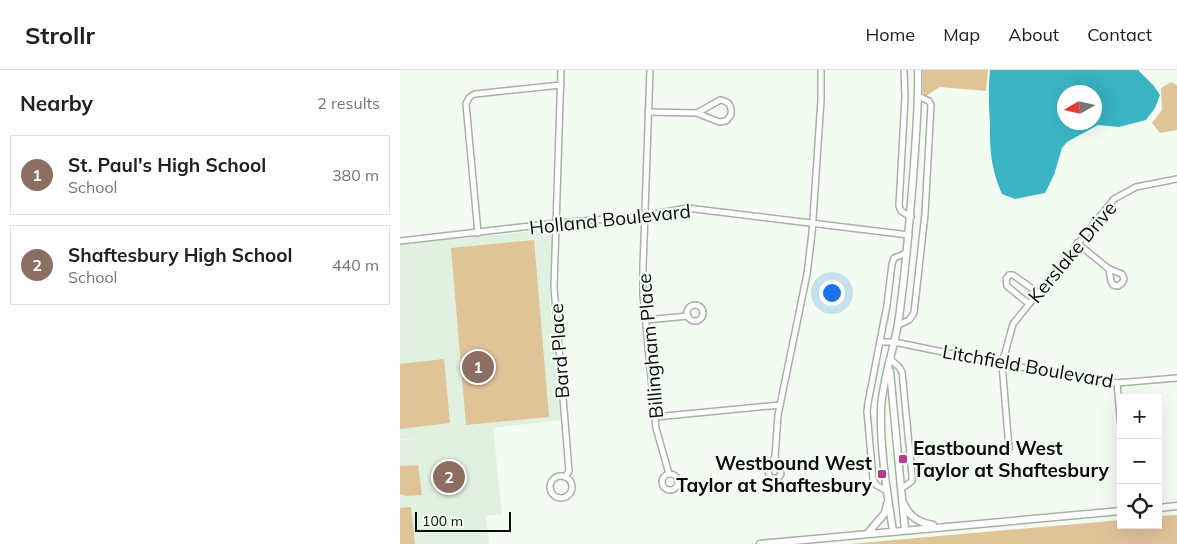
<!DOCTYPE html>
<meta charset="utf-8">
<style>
body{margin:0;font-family:Mulish,sans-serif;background:#f6f6f6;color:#202124}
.controls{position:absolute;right:15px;bottom:15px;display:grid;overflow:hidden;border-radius:0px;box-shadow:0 5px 20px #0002}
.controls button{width:45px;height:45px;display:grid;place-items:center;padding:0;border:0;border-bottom:1px solid #e0e0e0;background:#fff;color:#202124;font:25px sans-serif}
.compass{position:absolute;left:657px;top:15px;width:45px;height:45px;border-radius:50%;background:#fff;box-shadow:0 5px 20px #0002;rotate:261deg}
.scale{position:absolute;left:15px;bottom:12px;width:96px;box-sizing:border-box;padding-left:5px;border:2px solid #090c09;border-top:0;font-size:14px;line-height:18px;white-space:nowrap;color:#090c09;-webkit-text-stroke:4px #f2fcf1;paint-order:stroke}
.you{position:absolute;left:431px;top:222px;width:18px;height:18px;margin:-12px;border:4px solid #fff;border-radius:50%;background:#1a73e8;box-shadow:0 0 0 8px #1a73e833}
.badge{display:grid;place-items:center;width:32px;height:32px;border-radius:50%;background:#b23b91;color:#fff;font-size:16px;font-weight:700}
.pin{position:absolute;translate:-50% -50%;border:2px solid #fff;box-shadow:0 1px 5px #0006}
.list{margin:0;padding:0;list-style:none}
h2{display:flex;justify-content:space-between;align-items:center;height:65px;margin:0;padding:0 20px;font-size:21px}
h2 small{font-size:16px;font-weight:400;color:#757577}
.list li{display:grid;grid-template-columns:32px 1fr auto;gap:15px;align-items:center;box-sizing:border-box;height:80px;margin:0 10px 10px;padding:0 10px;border:1px solid #e0e0e0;border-radius:0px}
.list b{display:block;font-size:19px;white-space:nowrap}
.list p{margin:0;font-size:16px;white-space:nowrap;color:#757577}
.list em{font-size:16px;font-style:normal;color:#757577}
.icon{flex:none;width:28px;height:28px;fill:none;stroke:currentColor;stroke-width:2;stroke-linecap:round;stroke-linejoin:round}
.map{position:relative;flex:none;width:777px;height:474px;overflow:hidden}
header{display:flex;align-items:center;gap:30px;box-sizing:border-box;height:70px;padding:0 25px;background:#fff;border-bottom:1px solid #e0e0e0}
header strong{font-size:24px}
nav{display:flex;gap:28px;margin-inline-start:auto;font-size:18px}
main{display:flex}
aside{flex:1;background:#fff}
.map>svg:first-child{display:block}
.built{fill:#e1f1df}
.green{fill:#e0c498}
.water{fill:#3bb4c4;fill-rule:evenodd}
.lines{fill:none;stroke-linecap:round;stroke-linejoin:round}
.minor-casing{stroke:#a7b1a6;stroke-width:8}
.tertiary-casing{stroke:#a7b1a6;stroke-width:9}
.minor{stroke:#fff;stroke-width:5}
.tertiary{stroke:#fff;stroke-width:6}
.poi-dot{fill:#b23b91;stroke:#f2fcf1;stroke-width:2}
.labels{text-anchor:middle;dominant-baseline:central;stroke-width:4.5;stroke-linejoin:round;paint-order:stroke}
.street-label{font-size:19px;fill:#090c09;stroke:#f2fcf1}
.poi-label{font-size:19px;font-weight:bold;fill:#090c09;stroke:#f2fcf1;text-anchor:start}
</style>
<header>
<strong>Strollr</strong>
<nav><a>Home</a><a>Map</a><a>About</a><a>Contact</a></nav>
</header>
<main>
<aside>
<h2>Nearby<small>2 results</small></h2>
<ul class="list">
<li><span class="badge" style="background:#8d6e63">1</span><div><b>St. Paul's High School</b><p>School</p></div><em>380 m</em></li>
<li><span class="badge" style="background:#8d6e63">2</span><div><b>Shaftesbury High School</b><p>School</p></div><em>440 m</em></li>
</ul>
</aside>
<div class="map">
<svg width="777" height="474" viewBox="0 0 777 474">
<rect width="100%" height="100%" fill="#f2fcf1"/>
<polygon class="built" points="145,160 150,162 152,167 150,232 161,350 93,358 102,444 86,446 89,474 0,474 0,370 25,367 0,369 0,174"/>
<g class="green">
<polygon points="523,0 588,0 586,21 540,17 526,26 523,22"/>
<polygon points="771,12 777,15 777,60 760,63 752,53 762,40 761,18"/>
<polygon points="134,170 149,347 66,355 51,178"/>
<polygon points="44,289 50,353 0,359 0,294"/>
<polygon points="18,395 22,425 6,426 0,424 0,396"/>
<polygon points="11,437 15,474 0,474 0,438"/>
<polygon points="777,445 777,474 449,474 721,450 721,455 758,455 758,446"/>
</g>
<path class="water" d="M590 0H738L754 16 760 25 755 38 746 50 719 57 698 55 667 72 662 78 654 105 645 123 615 129 602 124C591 98 590 83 590 55 589 36 588 19 590 0ZM694 22V52H664V22Z"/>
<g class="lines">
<defs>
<g id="minor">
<polyline points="161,0 154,217 169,401 165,407"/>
<polyline points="250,0 243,197 243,225 256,358 269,404"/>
<polyline points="504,0 505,27 499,136 501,141 511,147"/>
<path d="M320 30C329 31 332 36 331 45L326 51 319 52 297 43Z"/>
<polyline points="248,42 297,43"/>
<path d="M78 163 66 34C68 29 69 26 75 24L161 15"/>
<polyline points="0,171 157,153 244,146 287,138 509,165"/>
<polyline points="677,173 709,199"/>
<polygon points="709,199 722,204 724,209 722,213 718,216 713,215 711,211"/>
<polyline points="629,234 607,216 606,209 609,205 613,205 637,222"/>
<circle cx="295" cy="243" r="8"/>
<polyline points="246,250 288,246"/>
<polyline points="498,255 509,250 514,243 525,144 531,35 529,31 518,26"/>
<polyline points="480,272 494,272 602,294 717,313 777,308"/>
<polyline points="491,290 499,297 502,302 512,405 512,411 501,419"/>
<polyline points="717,313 721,357"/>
<polyline points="255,347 380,335"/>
<polyline points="609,378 602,294 613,254 714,129 736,117 777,109"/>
<polyline points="375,387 378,345 407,204 412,163 421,30 421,0"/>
<polygon points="375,387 381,404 378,408 372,408 369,406 368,400"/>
<circle cx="270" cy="412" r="8"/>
<circle cx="161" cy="417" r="11"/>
<polyline points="487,421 476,415 473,409 467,341 468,333 487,235 492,194 494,188 507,183"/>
</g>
<g id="tertiary">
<polyline points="490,301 505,460"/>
<path d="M504 434C509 447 520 453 533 455"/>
<polyline points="758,438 777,436"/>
<path d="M493 461C487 422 480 380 481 340 482 311 493 283 498 254 506 201 510 148 514 95 516 63 519 32 518 0"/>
<polyline points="468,463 485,443 487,434"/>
<polyline points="360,474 721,441"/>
</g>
</defs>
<use href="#minor" class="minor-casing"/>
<use href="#tertiary" class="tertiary-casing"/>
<use href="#minor" class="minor"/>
<use href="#tertiary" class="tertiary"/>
</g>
<g class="poi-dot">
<rect x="498" y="384" width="10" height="10" rx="2.5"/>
<rect x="477" y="399" width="10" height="10" rx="2.5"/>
</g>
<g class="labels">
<g class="street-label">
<text transform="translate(210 149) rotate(-6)">Holland Boulevard</text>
<text transform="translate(672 182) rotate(-50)">Kerslake Drive</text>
<text transform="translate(250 276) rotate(-95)">Billingham Place</text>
<text transform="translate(159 281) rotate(-94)">Bard Place</text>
<text transform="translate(628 296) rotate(10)">Litchfield Boulevard</text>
</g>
<g class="poi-label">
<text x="513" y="378">Eastbound West<tspan x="513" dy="22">Taylor at Shaftesbury</tspan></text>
<text x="472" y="393" text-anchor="end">Westbound West<tspan x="472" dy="22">Taylor at Shaftesbury</tspan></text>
</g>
</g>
</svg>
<div class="controls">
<button>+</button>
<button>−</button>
<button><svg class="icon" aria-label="locate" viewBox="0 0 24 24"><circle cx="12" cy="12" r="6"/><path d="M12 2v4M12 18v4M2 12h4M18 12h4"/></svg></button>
</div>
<svg class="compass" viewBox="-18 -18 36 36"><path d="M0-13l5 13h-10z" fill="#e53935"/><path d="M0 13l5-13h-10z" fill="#757577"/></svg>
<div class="scale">100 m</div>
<div class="you"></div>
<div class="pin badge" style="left:78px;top:297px;background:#8d6e63">1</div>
<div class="pin badge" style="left:49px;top:407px;background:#8d6e63">2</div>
</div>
</main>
